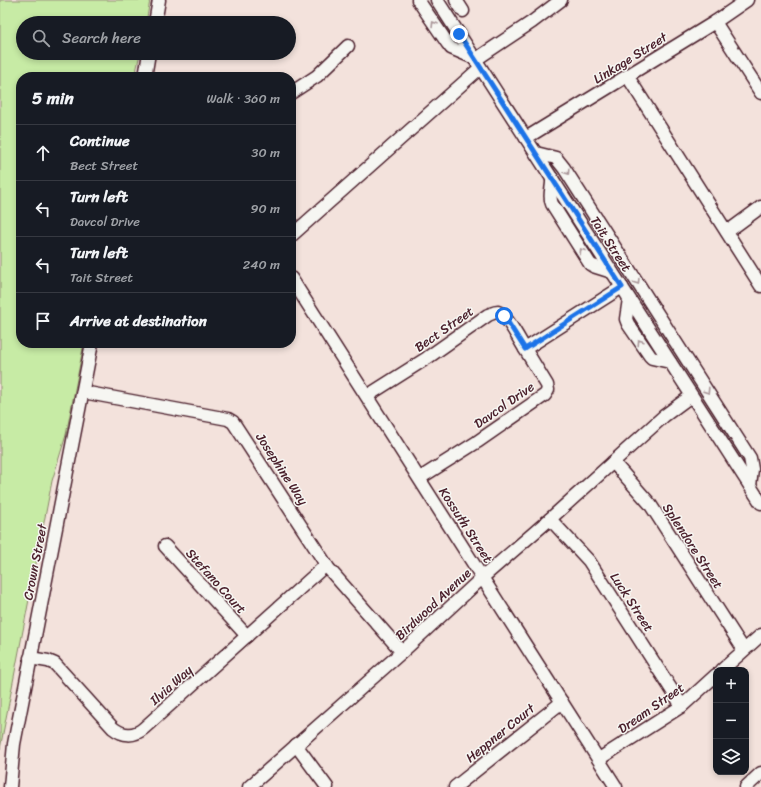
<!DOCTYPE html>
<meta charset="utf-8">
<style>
body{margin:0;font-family:Sriracha,sans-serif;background:#242831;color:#f1f3f6}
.controls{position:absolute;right:12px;bottom:12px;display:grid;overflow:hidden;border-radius:8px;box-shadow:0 2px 6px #0003}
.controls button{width:36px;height:36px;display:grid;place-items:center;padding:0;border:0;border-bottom:1px solid #363941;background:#171b24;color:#f1f3f6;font:20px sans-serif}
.stop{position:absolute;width:12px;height:12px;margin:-9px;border:3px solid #1a73e8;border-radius:50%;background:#fff}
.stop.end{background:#1a73e8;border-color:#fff;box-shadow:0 1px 4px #0008}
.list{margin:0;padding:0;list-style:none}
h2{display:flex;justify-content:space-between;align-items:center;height:52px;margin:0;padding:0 16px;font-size:17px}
h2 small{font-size:13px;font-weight:400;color:#9ea1a6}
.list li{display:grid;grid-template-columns:26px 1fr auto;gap:12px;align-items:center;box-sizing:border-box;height:56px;padding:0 16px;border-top:1px solid #363941}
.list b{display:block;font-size:15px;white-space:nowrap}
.list p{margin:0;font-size:13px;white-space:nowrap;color:#9ea1a6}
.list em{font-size:13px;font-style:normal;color:#9ea1a6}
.icon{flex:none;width:22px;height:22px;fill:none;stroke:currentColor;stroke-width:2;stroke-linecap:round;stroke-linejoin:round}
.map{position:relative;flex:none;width:761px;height:787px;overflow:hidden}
.search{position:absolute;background:#171b24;box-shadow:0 2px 6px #0003;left:16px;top:16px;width:280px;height:44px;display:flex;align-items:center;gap:10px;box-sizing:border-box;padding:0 14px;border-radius:22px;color:#9ea1a6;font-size:15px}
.panel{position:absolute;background:#171b24;box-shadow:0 2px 6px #0003;left:16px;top:72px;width:280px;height:276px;border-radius:16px}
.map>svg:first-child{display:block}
.green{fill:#c7eba5;stroke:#888568}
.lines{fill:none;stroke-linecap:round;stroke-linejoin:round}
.minor-casing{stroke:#4a1f2b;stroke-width:15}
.minor{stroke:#f6f6f2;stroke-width:12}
.oneway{stroke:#a99598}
.route{stroke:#1a73e8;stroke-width:5}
.labels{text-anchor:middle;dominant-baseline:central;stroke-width:3;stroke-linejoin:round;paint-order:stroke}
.street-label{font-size:13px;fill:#4a1f2b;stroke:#f6f6f2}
</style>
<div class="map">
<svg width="761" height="787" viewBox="0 0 761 787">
<rect width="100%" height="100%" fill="#f3e2dc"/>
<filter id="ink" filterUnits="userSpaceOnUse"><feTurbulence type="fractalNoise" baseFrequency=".025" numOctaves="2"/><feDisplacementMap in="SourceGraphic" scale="8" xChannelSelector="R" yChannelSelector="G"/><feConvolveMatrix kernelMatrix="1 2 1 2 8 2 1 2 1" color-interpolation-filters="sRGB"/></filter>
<g filter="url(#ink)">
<polygon class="green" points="0,0 150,0 146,23 23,23 23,53 140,53 135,77 21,77 21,343 84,343 66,435 52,481 0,749"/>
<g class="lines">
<defs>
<g id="minor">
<polyline points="418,0 448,44 451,48 472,57"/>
<polyline points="437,0 761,503"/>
<polyline points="456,0 463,11"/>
<polyline points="715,22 761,93"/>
<polyline points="155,23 159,0"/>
<polyline points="475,60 532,22 561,0"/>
<polyline points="145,77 149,53"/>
<polyline points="628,77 761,286"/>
<polyline points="291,93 317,76 348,46"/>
<polyline points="526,138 715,22 747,0"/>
<polyline points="536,153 556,158 564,168 750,458 752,469 750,486"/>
<path d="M552 178C553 187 548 196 552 204L590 264 593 266 612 272"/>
<polyline points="727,232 761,207"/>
<polyline points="291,236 480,68"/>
<polyline points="291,278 616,787"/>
<polyline points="629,299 626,319 628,324 650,356 652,358 670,362"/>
<polyline points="83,392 228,419 233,422 329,569 402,652"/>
<path d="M367 396 427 358 488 315C491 314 494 312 498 312 506 314 520 341 525 349"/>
<polyline points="613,462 650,504 744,650"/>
<polyline points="420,478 477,442 545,395 548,390 547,385 525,349 622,287"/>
<polyline points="550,519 589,561 682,706"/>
<polyline points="165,546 247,636"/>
<path d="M30 658 48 661 55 664 113 728C123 736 134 737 144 728L326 565"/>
<polyline points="722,670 761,635"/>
<polyline points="296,745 327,787"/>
<polyline points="599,759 682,706 716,675"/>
<polyline points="10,787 14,744 92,343"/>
<polyline points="249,787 402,652 483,577 550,519 664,416 691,396"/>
<polyline points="455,787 562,702"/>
<polyline points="746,787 761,773"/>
</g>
</defs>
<use href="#minor" class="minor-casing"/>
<use href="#minor" class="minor"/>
</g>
<defs><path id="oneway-chevron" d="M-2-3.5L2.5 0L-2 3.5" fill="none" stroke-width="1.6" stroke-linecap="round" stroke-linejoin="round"/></defs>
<g class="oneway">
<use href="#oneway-chevron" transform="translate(434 24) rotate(-122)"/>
<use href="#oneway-chevron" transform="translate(567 172) rotate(57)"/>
<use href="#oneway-chevron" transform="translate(582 251) rotate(-123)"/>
<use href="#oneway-chevron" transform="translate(637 282) rotate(58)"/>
<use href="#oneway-chevron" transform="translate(640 342) rotate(-123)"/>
<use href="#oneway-chevron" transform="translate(707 391) rotate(57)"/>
</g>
</g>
<g class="lines" filter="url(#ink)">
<polyline class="route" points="459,34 622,287 525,349 504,316"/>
</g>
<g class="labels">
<g class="street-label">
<text transform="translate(630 58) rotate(-32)">Linkage Street</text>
<text transform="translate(611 244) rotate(57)">Tait Street</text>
<text transform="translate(444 329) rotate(-35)">Bect Street</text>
<text transform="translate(504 405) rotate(-35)">Davcol Drive</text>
<text transform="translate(282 469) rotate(57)">Josephine Way</text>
<text transform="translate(466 525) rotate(57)">Kossuth Street</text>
<text transform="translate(693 546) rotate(57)">Splendore Street</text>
<text transform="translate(35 562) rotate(-79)">Crown Street</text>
<text transform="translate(216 581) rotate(48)">Stefano Court</text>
<text transform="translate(632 602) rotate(57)">Luck Street</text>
<text transform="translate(433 604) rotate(-43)">Birdwood Avenue</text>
<text transform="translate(171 685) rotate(-42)">Ilvia Way</text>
<text transform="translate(651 708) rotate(-35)">Dream Street</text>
<text transform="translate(500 733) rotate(-39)">Heppner Court</text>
</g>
</g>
</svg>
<div class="controls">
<button>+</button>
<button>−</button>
<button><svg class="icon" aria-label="layers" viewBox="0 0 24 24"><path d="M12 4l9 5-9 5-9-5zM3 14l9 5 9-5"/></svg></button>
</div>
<div class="stop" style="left:504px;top:316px"></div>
<div class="stop end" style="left:459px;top:34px"></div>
<div class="search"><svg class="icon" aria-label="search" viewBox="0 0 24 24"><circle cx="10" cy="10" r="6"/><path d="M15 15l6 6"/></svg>Search here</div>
<section class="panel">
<h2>5 min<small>Walk · 360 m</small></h2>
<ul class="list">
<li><svg class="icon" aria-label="ahead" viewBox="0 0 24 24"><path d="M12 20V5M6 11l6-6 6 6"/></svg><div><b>Continue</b><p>Bect Street</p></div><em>30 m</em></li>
<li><svg class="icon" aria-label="left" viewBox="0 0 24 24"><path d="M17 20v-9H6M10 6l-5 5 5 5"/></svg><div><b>Turn left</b><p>Davcol Drive</p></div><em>90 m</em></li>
<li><svg class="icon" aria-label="left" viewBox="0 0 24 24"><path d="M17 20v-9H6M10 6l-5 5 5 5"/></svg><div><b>Turn left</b><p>Tait Street</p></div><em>240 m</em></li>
<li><svg class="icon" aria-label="arrive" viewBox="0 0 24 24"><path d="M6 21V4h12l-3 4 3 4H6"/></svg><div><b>Arrive at destination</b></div></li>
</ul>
</section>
</div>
